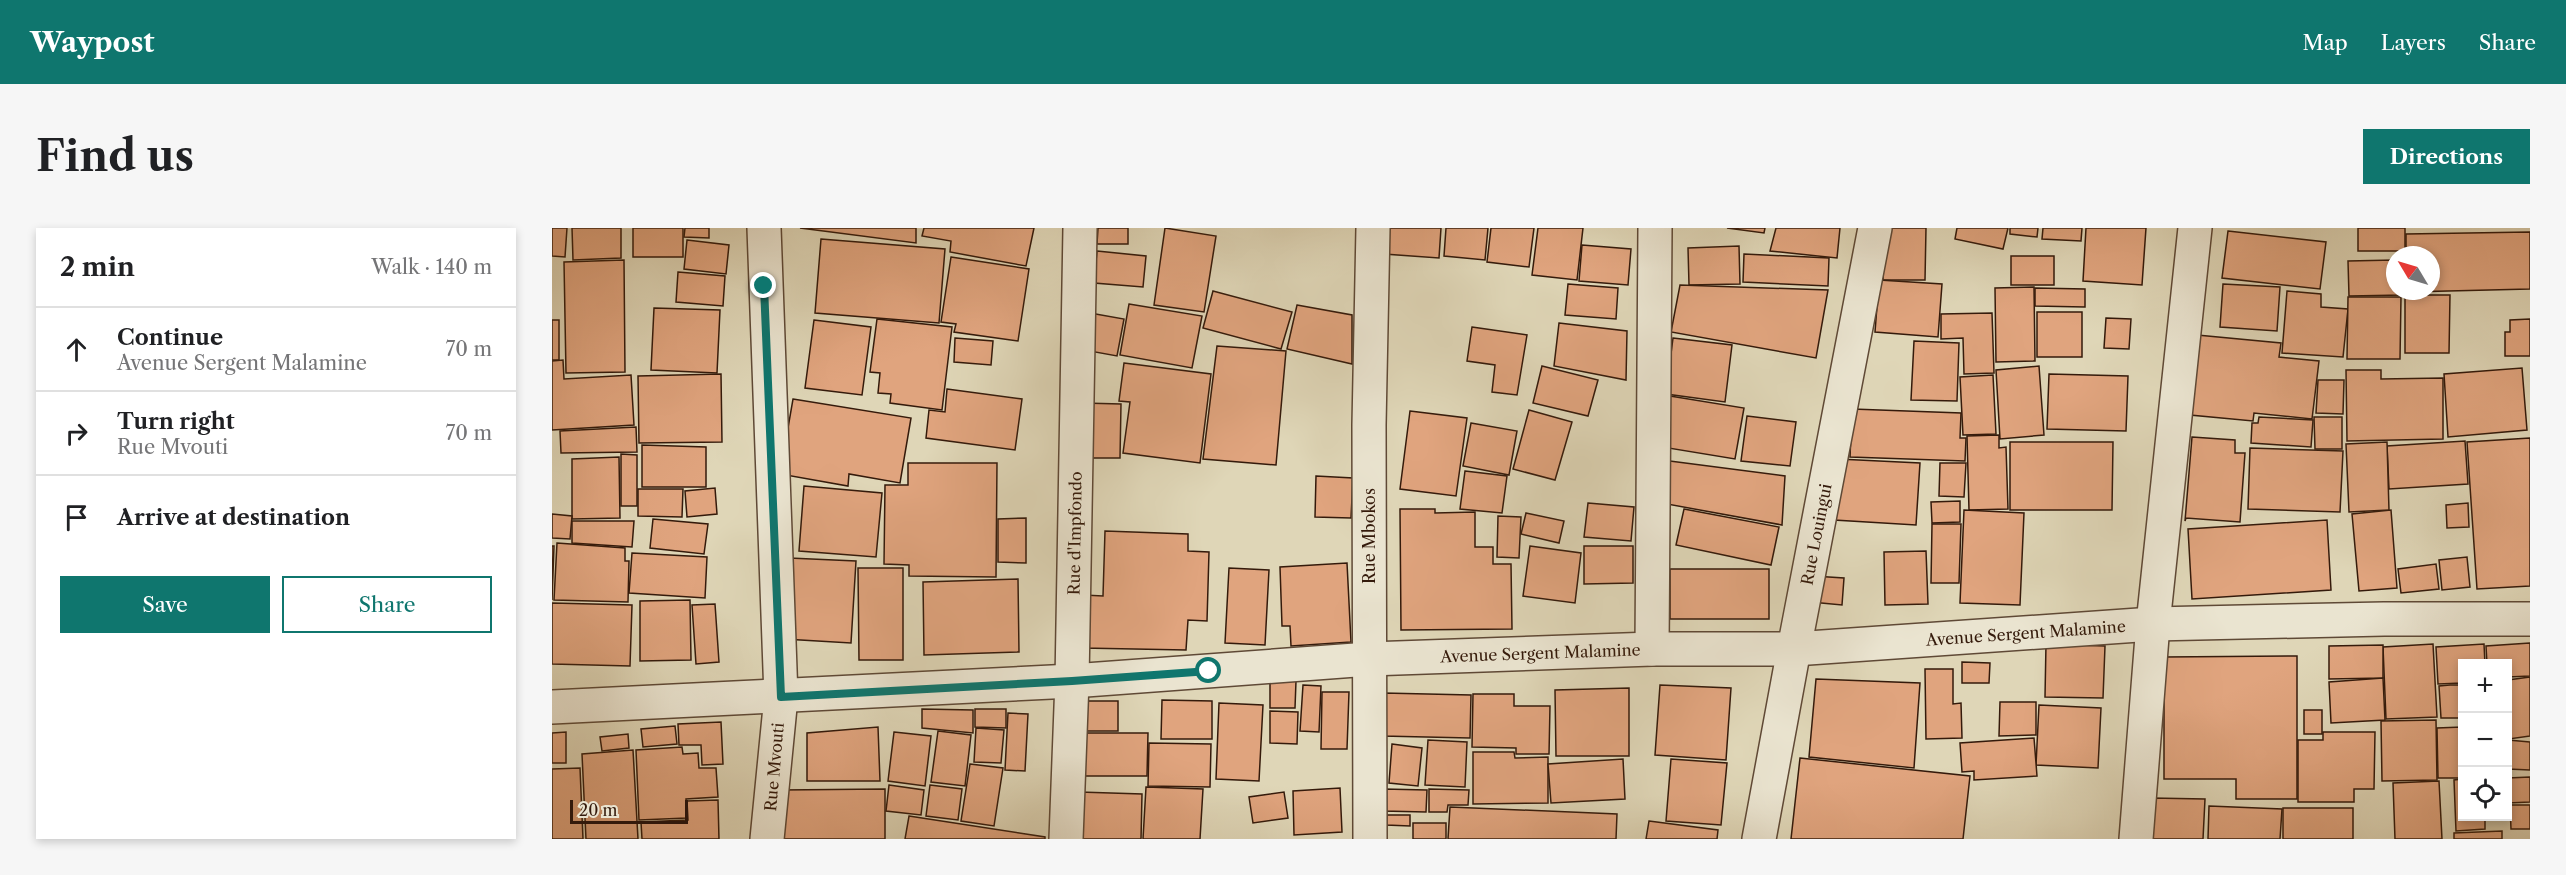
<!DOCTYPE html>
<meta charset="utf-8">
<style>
body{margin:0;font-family:"Libre Caslon Text",serif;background:#f6f6f6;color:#202124}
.controls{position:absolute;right:18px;bottom:18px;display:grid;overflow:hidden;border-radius:0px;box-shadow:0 3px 9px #0003}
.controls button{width:54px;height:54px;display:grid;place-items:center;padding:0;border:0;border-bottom:2px solid #e0e0e0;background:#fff;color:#202124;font:30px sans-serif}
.compass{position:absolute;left:1834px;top:18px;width:54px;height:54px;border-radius:50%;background:#fff;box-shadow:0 3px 9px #0003;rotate:308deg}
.scale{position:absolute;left:18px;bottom:15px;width:118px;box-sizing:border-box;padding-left:6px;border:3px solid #341a0b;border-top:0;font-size:16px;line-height:21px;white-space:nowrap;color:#341a0b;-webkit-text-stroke:4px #eae4d0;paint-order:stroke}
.stop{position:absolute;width:18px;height:18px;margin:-14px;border:4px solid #0f766e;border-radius:50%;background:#fff}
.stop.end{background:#0f766e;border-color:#fff;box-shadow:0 2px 6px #0008}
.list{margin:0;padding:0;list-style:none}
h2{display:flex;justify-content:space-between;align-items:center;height:78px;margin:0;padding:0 24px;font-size:26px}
h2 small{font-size:20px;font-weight:400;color:#757577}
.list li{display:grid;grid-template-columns:39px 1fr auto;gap:18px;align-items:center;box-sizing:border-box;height:84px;padding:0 24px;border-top:2px solid #e0e0e0}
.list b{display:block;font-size:22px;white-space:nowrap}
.list p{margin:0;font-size:20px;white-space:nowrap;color:#757577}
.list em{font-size:20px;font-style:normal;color:#757577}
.actions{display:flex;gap:12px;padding:18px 24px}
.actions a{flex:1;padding:14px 0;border:2px solid #0f766e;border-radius:0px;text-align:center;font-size:21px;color:#0f766e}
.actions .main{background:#0f766e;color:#fff}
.icon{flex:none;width:33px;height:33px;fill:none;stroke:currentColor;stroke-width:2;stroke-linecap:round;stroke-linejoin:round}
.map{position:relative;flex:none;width:1978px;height:611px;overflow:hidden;border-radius:0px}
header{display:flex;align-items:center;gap:36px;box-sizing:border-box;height:84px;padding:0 30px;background:#0f766e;color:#fff}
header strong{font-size:28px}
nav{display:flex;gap:33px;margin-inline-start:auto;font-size:21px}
.intro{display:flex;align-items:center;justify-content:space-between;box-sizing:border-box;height:144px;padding:0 36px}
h1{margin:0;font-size:42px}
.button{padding:15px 27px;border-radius:0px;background:#0f766e;color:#fff;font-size:21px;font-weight:700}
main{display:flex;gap:36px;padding:0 36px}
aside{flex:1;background:#fff;border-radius:0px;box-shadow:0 3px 9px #0003}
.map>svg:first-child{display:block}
.building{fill:#e0a47e;stroke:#341a0b;stroke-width:1.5}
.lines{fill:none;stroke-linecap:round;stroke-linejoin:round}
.street-casing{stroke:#5f4936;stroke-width:36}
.street{stroke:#eae4d0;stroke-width:33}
.route{stroke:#0f766e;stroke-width:8}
.labels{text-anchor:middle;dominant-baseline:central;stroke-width:4.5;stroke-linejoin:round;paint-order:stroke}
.street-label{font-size:16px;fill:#341a0b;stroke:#eae4d0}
</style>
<header>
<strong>Waypost</strong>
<nav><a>Map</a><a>Layers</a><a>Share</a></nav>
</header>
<div class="intro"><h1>Find us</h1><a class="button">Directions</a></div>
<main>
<aside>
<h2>2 min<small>Walk · 140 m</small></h2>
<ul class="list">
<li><svg class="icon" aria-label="ahead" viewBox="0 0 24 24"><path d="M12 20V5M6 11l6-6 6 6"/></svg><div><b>Continue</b><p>Avenue Sergent Malamine</p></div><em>70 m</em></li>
<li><svg class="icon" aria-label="right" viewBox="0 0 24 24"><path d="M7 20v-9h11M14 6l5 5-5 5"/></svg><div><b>Turn right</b><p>Rue Mvouti</p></div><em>70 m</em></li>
<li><svg class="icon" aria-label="arrive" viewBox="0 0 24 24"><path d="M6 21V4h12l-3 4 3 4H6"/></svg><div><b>Arrive at destination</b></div></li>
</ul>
<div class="actions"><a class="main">Save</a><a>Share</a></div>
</aside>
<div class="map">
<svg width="1978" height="611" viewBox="0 0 1978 611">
<rect width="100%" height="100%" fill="#dfd6b7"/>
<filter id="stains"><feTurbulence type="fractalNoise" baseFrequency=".00333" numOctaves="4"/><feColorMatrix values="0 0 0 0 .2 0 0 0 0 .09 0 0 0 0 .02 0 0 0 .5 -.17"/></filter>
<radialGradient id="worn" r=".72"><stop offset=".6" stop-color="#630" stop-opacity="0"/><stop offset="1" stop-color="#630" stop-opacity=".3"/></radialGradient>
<g class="building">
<polygon points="0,0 15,0 13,29 0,28"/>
<polygon points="20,0 69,0 69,30 21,32"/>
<rect x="81" y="0" width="50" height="29"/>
<polygon points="133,0 157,0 157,10 132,9"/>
<polygon points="248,0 364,0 364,15"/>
<polygon points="372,0 482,0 474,38 398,24 399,13 370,8"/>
<polygon points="546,0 576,0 576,16 545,16"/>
<polygon points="613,0 664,8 652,84 602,77"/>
<polygon points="834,0 889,0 887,30 832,26"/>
<polygon points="894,0 936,0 933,32 892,28"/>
<polygon points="939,0 982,0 977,39 935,34"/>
<polygon points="986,0 1031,0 1025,52 980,47"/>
<polygon points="1175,0 1213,0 1212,5"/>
<polygon points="1224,0 1288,0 1285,30 1218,23"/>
<polygon points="1332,0 1374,0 1373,52 1331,52"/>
<polygon points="1405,0 1456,0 1451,21 1403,11"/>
<polygon points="1458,0 1486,0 1485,9 1458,6"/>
<polygon points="1491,0 1530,0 1529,13 1490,11"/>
<polygon points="1534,0 1594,0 1590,57 1531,53"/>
<rect x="1806" y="0" width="47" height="23"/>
<polygon points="1676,3 1774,14 1768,61 1670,50"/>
<polygon points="1978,4 1978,61 1855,64 1879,63 1879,27 1854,27 1854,6"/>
<polygon points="269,11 393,21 387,95 263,85"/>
<polygon points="135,12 177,17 174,46 132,41"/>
<polygon points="1030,17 1079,21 1076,57 1027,53"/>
<polygon points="1187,18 1188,56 1137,57 1136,20"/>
<polygon points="545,23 594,28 591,59 542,55"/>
<polygon points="1192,26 1277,30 1276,58 1191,54"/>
<rect x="1459" y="28" width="43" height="29"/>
<polygon points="399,29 477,41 466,113 402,104 404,96 389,94"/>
<polygon points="72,32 73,144 14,145 12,34"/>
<polygon points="1843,32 1843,63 1851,63 1851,67 1797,68 1796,33"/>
<polygon points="126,44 173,48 171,78 124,74"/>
<polygon points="1327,52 1390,56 1386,109 1323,104"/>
<polygon points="1016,56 1066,60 1064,91 1013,87"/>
<polygon points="1671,56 1728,59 1725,103 1668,99"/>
<polygon points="1128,57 1276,62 1264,130 1119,104"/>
<polygon points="1482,59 1483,133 1444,134 1443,60"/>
<polygon points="1483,60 1533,61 1533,79 1483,78"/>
<polygon points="661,63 740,84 729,121 651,100"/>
<polygon points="1735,63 1769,66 1769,79 1796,81 1791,129 1730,125"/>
<polygon points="1853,67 1898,67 1897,125 1853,125"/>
<polygon points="1796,69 1849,69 1848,131 1795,131"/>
<polygon points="577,76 650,88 640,140 568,127"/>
<polygon points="745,77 800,87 800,136 735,121"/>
<polygon points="102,80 168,82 165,145 99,142"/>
<rect x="1485" y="84" width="45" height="45"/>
<polygon points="538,85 572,91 565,128 532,122"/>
<polygon points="1440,85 1442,145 1412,146 1411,110 1389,111 1389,86"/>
<polygon points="1554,90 1579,91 1577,121 1552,120"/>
<polygon points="325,91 400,99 390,182 338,175 339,166 326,165 328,145 318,144"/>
<polygon points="1978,91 1978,128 1953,128 1953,104 1958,104 1958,92"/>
<rect x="0" y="92" width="7" height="40"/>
<polygon points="262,92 319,99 310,167 253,160"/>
<polygon points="1007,95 1075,103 1074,152 1002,138"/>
<polygon points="920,99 975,107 965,167 940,164 943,137 915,133"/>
<polygon points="1645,107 1729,115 1727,129 1767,133 1760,191 1702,185 1701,193 1638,187"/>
<polygon points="403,110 441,113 439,137 402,134"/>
<polygon points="1121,110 1180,117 1173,174 1114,166"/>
<polygon points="1362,113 1407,115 1405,173 1359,172"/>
<polygon points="665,118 734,123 724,237 651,231"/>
<polygon points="11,132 12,151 79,147 82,197 0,202 0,133"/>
<polygon points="572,135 659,146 648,235 571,225 578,174 567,173"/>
<polygon points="990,138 1046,152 1036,188 981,175"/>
<polygon points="1487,138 1492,207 1448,211 1444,142"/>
<polygon points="1970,140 1975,202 1896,209 1892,146"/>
<polygon points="1794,142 1829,142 1829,151 1891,150 1891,211 1795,213"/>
<polygon points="169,146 170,214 87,215 86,148"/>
<polygon points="1497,146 1576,148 1574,203 1495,201"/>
<polygon points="1441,147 1444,206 1411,207 1408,149"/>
<polygon points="1766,152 1792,152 1791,186 1764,185"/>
<polygon points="395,161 470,171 463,222 374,210 377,182 393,184"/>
<polygon points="1118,168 1192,180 1183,231 1110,219"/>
<polygon points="241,171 359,190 348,255 297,246 296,258 228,246"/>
<polygon points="530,175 569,176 568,230 529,230"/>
<polygon points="1300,181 1409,185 1408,210 1414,210 1413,233 1298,229"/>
<polygon points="977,182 1020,194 1003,252 961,241"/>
<polygon points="858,183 915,190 904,268 848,261"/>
<polygon points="1195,188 1244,194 1238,238 1189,233"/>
<polygon points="1707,189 1761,192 1759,219 1699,215 1700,195 1706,195"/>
<polygon points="1762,189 1790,189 1790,221 1763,221"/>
<polygon points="919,195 965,203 957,247 911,238"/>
<polygon points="84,199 85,224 9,225 8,203"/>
<polygon points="1447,207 1447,220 1454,219 1456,281 1417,282 1415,208"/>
<polygon points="1640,209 1683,212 1683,225 1693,225 1688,294 1634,290 1633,293"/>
<polygon points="1978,210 1978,358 1925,361 1915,214"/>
<polygon points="1913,213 1916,256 1837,261 1835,218"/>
<polygon points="1458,214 1561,214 1560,282 1458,282"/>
<polygon points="1835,214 1837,282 1797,284 1794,216"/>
<polygon points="90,217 154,219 154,259 90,259"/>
<polygon points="1698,220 1791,223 1788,284 1696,281"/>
<polygon points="69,226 85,227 85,278 69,278"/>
<polygon points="67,229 68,290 20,291 20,231"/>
<polygon points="1286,231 1368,235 1364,297 1282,292"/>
<polygon points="1110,232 1233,248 1230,297 1104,274"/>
<polygon points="356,235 445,235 444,349 357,348 357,337 332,336 333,257 356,257"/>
<polygon points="1388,235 1414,235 1412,269 1387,268"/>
<polygon points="913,243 955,248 950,285 908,281"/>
<polygon points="764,248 801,250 799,290 763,289"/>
<polygon points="252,258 330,265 324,329 247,323"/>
<polygon points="163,260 165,286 135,289 133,263"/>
<polygon points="86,261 131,261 130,289 86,288"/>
<polygon points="1408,273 1408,294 1380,295 1379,274"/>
<polygon points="1036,275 1082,279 1079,313 1032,309"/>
<polygon points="1916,275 1917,299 1895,300 1894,277"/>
<polygon points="848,281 883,281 883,285 923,284 923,319 941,319 941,336 959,336 960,401 849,402"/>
<polygon points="1132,281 1227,299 1219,337 1124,317"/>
<polygon points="1412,282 1472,285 1468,377 1408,375"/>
<polygon points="1839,282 1845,360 1807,363 1800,286"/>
<polygon points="974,285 1012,293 1007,315 969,306"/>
<polygon points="0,286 20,288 18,311 0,310"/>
<polygon points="946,288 969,289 967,330 945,329"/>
<polygon points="474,290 474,335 446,334 446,291"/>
<polygon points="101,291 156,296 152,326 98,320"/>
<polygon points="1775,292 1779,362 1640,371 1636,301"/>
<polygon points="20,293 82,293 80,319 20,315"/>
<polygon points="1380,296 1409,296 1407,355 1379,355"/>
<polygon points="553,303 636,306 636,323 657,324 655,393 636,392 634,422 530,420 532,367 551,368"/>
<polygon points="5,315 73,320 73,333 77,333 76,374 2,372"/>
<polygon points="0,318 2,318 0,372"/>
<polygon points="978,318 1029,325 1023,375 971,368"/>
<polygon points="1032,318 1081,318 1081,355 1032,356"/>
<polygon points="1374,323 1376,376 1333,377 1332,324"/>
<polygon points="80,325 155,329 153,370 77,365"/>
<polygon points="1915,329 1918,359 1890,362 1887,332"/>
<polygon points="237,330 304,333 299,415 232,411"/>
<polygon points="795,335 799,414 739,418 738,398 730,398 728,339"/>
<polygon points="1884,336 1887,361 1849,365 1846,341"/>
<polygon points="306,340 351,340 351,432 307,432"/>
<polygon points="677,340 717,342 713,417 673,415"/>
<rect x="1118" y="341" width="99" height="50"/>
<polygon points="1261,348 1292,350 1290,377 1259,374"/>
<polygon points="466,351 467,424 372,427 371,354"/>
<polygon points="138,372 139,432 88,433 88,373"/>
<polygon points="0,375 80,377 78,438 0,436"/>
<polygon points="163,376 167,434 144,436 140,377"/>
<polygon points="1978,415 1978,448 1956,449 1956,436 1935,436 1934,418"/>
<polygon points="1494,416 1553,418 1551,470 1493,469"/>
<polygon points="1881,416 1885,489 1834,491 1831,419"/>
<polygon points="1932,416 1933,436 1910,436 1910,455 1886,456 1884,419"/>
<polygon points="1831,417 1831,450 1777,451 1777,418"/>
<polygon points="1745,428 1745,571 1684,571 1684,551 1612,551 1612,429"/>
<polygon points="1410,434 1438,435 1437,455 1410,455"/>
<polygon points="1373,441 1401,441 1401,476 1409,475 1410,510 1374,511"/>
<polygon points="1978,449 1978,508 1957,511 1956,452"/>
<polygon points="1831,450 1833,492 1779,495 1777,454"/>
<polygon points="1264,451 1368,455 1362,540 1257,529"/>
<polygon points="718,453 744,453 743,480 718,480"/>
<polygon points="751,457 769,458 767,504 748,503"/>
<polygon points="1108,457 1179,460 1174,532 1103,527"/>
<polygon points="1898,457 1910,457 1910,490 1889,490 1887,458"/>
<polygon points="1077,460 1077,528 1004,528 1003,462"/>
<polygon points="770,464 797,464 795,521 769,521"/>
<polygon points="831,465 919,467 918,510 830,508"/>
<polygon points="921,466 962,466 962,478 998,478 997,526 964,526 964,520 920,519"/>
<polygon points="610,472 660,473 660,511 609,511"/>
<rect x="531" y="473" width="35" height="30"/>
<polygon points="1448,474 1484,474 1484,507 1447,508"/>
<polygon points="667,475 711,477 707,553 664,551"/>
<polygon points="1487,477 1549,480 1546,540 1484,537"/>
<polygon points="370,481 421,482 421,505 370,500"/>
<polygon points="423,481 454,481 454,500 423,499"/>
<rect x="1752" y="482" width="18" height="24"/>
<polygon points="718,483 746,484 745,516 718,515"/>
<polygon points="456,485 476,486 473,543 453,542"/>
<polygon points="1884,492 1885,552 1830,553 1829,493"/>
<polygon points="169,494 171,536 150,537 149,517 127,517 126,496"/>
<polygon points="123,498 125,516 91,519 89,501"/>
<polygon points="326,499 328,553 255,553 255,505"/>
<polygon points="1910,499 1910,550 1886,550 1885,500"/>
<polygon points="424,500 452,502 449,535 422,534"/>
<polygon points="386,503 419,507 413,558 379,554"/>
<polygon points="14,504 14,535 0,535 0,505"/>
<polygon points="342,504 379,508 373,558 336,553"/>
<polygon points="1771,504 1823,504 1822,561 1802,561 1802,574 1746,574 1746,512 1771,512"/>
<polygon points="528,505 596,505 595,548 528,548"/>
<polygon points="76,506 77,520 50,523 48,509"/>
<polygon points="1482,510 1485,548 1422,552 1422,543 1410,544 1408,515"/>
<polygon points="876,512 915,514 913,559 873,557"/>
<polygon points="1956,512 1978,514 1978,542 1956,541"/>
<polygon points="597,515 659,516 658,559 596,558"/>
<polygon points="840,516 870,520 866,558 837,555"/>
<polygon points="130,519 131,526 146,525 147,540 164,540 166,569 134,571 135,590 87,592 84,522"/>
<polygon points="81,522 86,611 34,611 30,526"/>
<polygon points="921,524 962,524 963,530 996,529 996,575 921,576"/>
<polygon points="1248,530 1418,548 1411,611 1239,611"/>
<polygon points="1071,531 1073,571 999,575 996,536"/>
<polygon points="1119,531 1175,535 1169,597 1114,593"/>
<polygon points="418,536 451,540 442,598 409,593"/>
<polygon points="28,540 31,611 0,611 0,541"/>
<polygon points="1978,549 1978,574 1956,575 1956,550"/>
<polygon points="1910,551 1910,588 1933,588 1933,601 1904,603 1902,552"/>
<polygon points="1887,553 1890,611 1843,611 1841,555"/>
<polygon points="337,557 372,562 369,587 334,583"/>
<polygon points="378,557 410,561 406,592 374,588"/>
<polygon points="594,559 651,561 648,611 591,611"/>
<polygon points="788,560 790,604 742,607 741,563"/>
<polygon points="333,561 333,611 229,611 229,562"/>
<polygon points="831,561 875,562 874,584 830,583"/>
<polygon points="877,561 917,562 916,577 896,577 895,584 877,584"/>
<polygon points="527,564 590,566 589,611 525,611"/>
<polygon points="732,564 736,590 701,595 697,569"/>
<polygon points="1599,570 1653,571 1651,611 1599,611"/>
<polygon points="166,572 167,611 90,611 89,594 136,592 135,573"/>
<polygon points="1958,577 1978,577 1978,601 1959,601"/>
<polygon points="1657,578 1730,581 1728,611 1656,611"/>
<polygon points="898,579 1065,586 1064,611 896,611"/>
<rect x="1731" y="580" width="70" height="31"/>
<polygon points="835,587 858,587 858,598 834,597"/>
<polygon points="357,588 493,609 493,611 353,611"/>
<polygon points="1097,593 1166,602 1165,611 1094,611"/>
<rect x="861" y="595" width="33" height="16"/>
<polygon points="1950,603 1950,611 1902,611 1902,605"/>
</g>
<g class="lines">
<defs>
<g id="street">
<polyline points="212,0 229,469 215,611"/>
<polyline points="1100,421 1103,0"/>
<path id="s1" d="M0 479 520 453 817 431 1100 421H1242L1601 396 1832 391H1978"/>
<path id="s2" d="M514 611 520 453 528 0"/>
<polyline points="818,611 817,197 821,0"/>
<path id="s3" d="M1207 611 1242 421 1323 0"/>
<polyline points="1584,611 1601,396 1643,0"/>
</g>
</defs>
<use href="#street" class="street-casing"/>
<use href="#street" class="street"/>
</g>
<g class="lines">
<polyline class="route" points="212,58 229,469 520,453 657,443"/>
</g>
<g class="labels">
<g class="street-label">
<text stroke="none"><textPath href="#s3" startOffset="310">Rue Louingui</textPath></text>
<text stroke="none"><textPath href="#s2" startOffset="306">Rue d'Impfondo</textPath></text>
<text transform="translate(817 308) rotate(-90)">Rue Mbokos</text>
<text stroke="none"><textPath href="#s1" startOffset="1476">Avenue Sergent Malamine</textPath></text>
<text stroke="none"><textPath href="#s1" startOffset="990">Avenue Sergent Malamine</textPath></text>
<text transform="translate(222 539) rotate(-85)">Rue Mvouti</text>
</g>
</g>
<rect width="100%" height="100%" filter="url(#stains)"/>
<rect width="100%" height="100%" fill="url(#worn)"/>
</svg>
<div class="controls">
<button>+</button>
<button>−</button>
<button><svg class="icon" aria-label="locate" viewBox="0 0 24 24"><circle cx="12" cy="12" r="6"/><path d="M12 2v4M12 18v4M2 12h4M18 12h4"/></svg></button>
</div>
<svg class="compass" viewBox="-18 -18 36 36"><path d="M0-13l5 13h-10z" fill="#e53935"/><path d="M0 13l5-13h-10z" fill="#757577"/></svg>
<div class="scale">20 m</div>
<div class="stop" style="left:657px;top:443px"></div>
<div class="stop end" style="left:212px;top:58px"></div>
</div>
</main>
